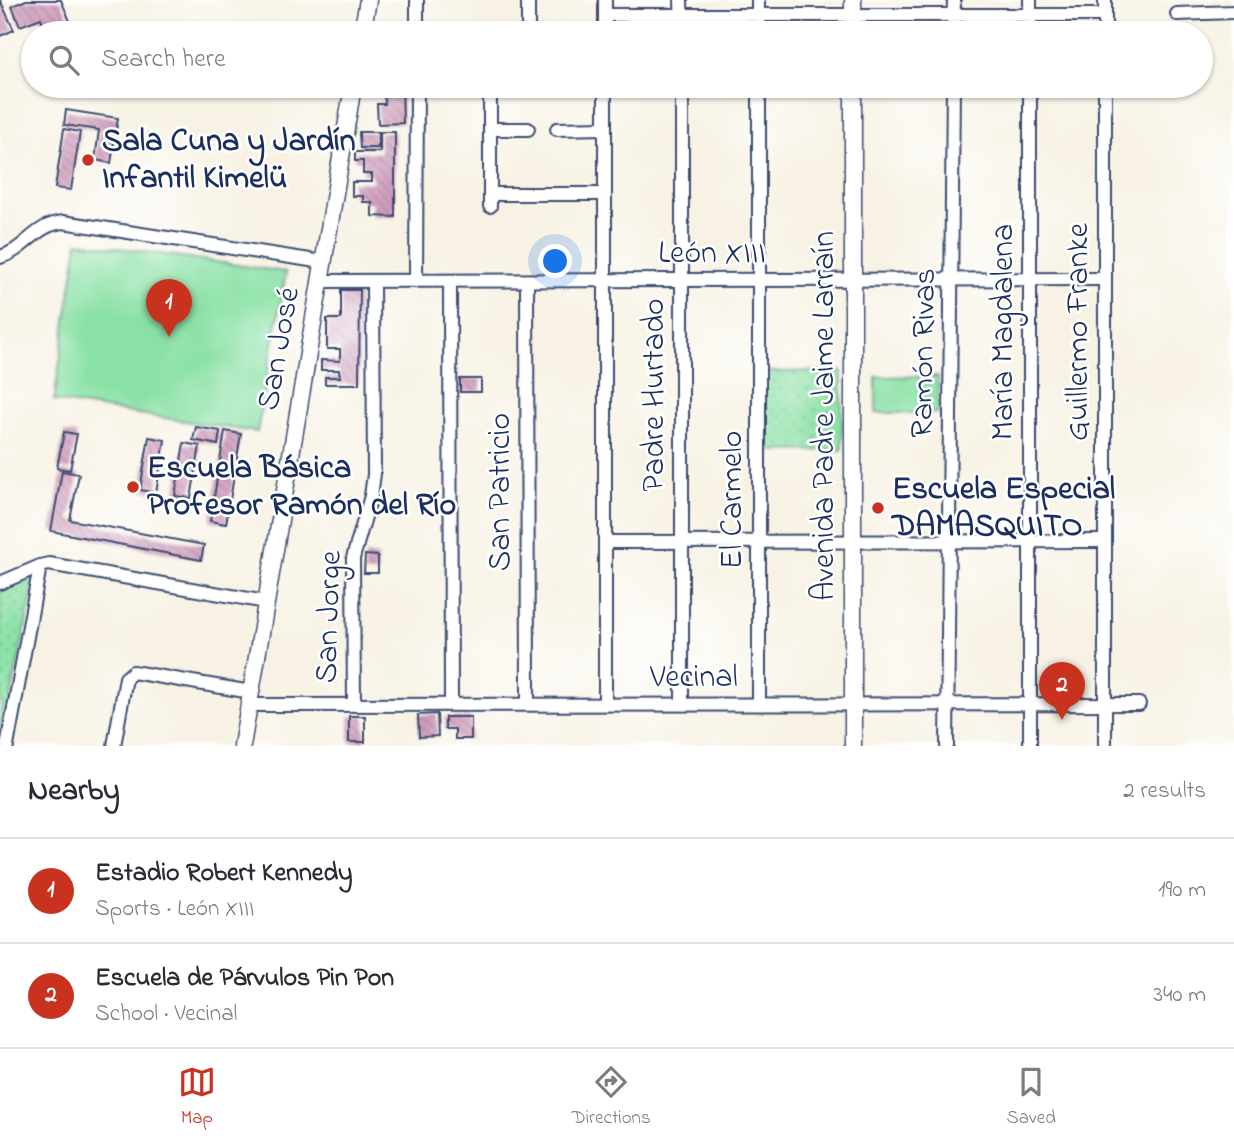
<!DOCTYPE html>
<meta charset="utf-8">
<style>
body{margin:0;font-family:"Indie Flower",sans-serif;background:#f7f7f7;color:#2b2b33}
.you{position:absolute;left:556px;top:262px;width:24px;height:24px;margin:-18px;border:5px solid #fff;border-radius:50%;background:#1a73e8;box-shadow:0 0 0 10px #1a73e833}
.badge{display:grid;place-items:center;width:46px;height:46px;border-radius:50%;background:#c8321e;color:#fff;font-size:23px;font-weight:700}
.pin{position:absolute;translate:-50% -58px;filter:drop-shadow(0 2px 4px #0008)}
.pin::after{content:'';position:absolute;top:37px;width:24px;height:21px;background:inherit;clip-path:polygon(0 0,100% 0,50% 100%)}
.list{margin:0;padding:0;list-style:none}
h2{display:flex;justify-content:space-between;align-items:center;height:91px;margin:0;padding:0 28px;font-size:30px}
h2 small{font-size:23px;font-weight:400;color:#7c7c81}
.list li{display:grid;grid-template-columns:46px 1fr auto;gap:21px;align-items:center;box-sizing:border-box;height:105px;padding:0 28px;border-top:2px solid #e1e1e2}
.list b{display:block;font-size:26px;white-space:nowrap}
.list p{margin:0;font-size:23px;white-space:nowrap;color:#7c7c81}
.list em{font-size:23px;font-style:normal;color:#7c7c81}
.icon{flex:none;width:38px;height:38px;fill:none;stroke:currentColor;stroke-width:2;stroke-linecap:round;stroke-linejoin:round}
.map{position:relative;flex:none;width:1234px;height:746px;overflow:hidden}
.search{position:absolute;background:#fff;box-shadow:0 2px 5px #0004;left:21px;right:21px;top:21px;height:77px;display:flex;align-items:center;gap:18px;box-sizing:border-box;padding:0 24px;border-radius:38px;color:#7c7c81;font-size:26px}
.sheet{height:301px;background:#fff}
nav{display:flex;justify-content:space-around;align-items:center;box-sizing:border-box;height:98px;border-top:2px solid #e1e1e2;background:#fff;font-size:19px;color:#7c7c81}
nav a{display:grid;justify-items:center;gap:4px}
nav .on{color:#c8321e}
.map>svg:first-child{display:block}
.green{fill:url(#green-dots);stroke:#528882;stroke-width:2}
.pitch{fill:#8ae1a5;stroke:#528882;stroke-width:2}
.building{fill:url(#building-back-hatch)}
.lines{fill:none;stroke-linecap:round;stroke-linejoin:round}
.minor-casing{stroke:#3c4c72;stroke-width:16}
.tertiary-casing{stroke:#3c4c72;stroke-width:19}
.minor{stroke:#fff;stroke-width:12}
.tertiary{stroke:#fff;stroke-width:16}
.poi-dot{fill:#c8321e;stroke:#fff;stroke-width:2.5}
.labels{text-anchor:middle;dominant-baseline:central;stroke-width:5;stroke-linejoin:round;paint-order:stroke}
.poi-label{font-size:32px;font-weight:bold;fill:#1b2f5e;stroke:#fff;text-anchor:start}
.street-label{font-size:32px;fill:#1b2f5e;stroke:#fff}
</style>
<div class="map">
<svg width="1234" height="746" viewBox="0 0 1234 746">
<defs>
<pattern id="green-dots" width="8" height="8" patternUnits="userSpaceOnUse" patternTransform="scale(1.75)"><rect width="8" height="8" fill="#8ae1a5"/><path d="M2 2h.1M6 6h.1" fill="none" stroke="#76c190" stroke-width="1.8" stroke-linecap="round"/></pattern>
<pattern id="building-back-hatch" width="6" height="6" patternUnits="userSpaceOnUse" patternTransform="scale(1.75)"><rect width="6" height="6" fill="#cb92b4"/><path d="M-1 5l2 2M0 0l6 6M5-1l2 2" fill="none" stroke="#a47896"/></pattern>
</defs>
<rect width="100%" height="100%" fill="#fff"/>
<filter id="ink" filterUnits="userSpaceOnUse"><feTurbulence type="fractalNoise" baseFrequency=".0143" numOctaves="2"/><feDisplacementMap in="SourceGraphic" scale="14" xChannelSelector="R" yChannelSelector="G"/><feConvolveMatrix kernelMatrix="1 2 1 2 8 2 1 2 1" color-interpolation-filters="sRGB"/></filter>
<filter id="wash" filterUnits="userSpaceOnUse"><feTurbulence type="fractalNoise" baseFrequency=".00686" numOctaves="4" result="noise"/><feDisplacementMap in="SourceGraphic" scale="28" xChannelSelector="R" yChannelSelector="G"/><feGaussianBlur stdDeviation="1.57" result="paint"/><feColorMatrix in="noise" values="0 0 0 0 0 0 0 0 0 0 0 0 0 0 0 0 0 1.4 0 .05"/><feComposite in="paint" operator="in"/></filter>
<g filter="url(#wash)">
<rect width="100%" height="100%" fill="#f7f2e3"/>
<g class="green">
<polygon points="842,371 842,450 760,451 759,372"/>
<polygon points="37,570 1,746 0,584"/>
</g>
<g class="pitch">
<polygon points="78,242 286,272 257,432 54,401"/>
<polygon points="938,376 938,413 876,413 876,377"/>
</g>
<g id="blocks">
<g class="building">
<polygon points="0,0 14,30 0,36"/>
<polygon points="26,0 61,0 75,33 35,33 45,29 41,18 20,26 12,6"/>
<polygon points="367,86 402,86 403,123 378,124 377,104 385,104 384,95 376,95 375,92 368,92"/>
<polygon points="66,110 118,118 111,163 95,160 99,130 64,125"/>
<polygon points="64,129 80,132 71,190 55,188"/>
<polygon points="359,132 378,132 378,148 360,148"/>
<polygon points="380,132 395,132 395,217 372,216 372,202 363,202 363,196 352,196 352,182 372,182 372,174 363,174 363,161 355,161 355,152 380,152"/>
<polygon points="341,290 360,290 359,384 325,384 325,377 340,377 339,370 321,370 321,360 340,361 340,349 327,349 327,319 341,319"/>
<rect x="460" y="379" width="21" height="13"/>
<polygon points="196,427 220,431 218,445 193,440"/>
<polygon points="225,431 241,434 226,524 210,521"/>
<polygon points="64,432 77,434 70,470 57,468"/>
<polygon points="149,437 165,440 156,493 140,490"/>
<polygon points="184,443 200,446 191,498 175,496"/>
<polygon points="62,471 79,474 70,520 204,545 201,560 51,531"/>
<polygon points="365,555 378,556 378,573 364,573"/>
<polygon points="437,714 438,736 419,737 418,715"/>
<rect x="349" y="716" width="16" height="26"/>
<polygon points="445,717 471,717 471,739 455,739 455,729 445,729"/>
</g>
</g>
</g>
<g filter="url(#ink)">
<use href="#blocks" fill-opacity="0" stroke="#3c4c72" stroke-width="2"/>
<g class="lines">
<defs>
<g id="minor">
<polyline points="605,0 605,33"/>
<polyline points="681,0 682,33"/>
<polyline points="758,0 758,33"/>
<polyline points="1177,14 1234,12"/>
<polyline points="605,15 1105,15"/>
<polyline points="417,33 417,0"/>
<polyline points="528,33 528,0"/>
<polyline points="953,33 954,0"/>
<polyline points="1030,33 1030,0"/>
<polyline points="1105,33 1105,0"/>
<polyline points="605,86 605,704"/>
<polyline points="682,86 682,704"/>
<polyline points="759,86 759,704"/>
<polyline points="490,129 528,129"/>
<polyline points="557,129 605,128"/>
<polyline points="490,194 605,194"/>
<polyline points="490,206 490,86"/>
<path d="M0 257C26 250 34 225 63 222L323 262"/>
<polyline points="320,281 1105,279"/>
<polyline points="416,281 417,86"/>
<polyline points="450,281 451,704"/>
<polyline points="527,281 528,704"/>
<polyline points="605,542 1105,541"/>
<polyline points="0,583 40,566 49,564 266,602"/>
<polyline points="354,704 353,558 371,496 374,474 373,281"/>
<polyline points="249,705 1139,704"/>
<polyline points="7,746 40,566"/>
<polyline points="114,746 126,678 133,672 251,692"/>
<polyline points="947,746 953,86"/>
<polyline points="1030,746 1030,86"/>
<polyline points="1105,746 1105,86"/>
</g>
<g id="tertiary">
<polyline points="853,0 853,33"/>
<polyline points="362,33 368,0"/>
<polyline points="853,86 853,746"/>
<polyline points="242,746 353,86"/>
</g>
</defs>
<use href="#minor" class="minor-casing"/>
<use href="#tertiary" class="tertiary-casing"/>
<use href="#minor" class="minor"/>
<use href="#tertiary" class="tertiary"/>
</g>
</g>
<g class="poi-dot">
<circle cx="88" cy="160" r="7"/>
<circle cx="133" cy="487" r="7"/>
<circle cx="878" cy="508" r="7"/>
</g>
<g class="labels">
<g class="poi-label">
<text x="102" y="142">Sala Cuna y Jardín<tspan x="102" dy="37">Infantil Kimelü</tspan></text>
<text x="147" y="469">Escuela Básica<tspan x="147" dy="37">Profesor Ramón del Río</tspan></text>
<text x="892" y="490">Escuela Especial<tspan x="892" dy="37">DAMASQUITO</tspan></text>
</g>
<g class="street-label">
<text x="712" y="254">León XIII</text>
<text transform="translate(1004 332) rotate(-90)">María Magdalena</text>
<text transform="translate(1079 332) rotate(-90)">Guillermo Franke</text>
<text transform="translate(280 349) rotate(-80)">San José</text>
<text transform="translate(925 353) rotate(-89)">Ramón Rivas</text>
<text transform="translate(655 395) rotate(-90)">Padre Hurtado</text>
<text transform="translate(825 416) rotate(-90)">Avenida Padre Jaime Larraín</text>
<text transform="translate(501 492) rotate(-90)">San Patricio</text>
<text transform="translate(733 500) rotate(-90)">El Carmelo</text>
<text transform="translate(330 617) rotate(-88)">San Jorge</text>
<text x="694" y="678">Vecinal</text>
</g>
</g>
</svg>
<div class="you"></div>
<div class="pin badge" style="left:169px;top:337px">1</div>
<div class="pin badge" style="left:1062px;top:720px">2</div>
<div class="search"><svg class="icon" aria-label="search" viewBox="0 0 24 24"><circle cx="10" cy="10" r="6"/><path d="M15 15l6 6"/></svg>Search here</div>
</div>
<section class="sheet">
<h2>Nearby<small>2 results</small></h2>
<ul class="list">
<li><span class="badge">1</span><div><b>Estadio Robert Kennedy</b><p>Sports · León XIII</p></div><em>190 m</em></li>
<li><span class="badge">2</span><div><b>Escuela de Párvulos Pin Pon</b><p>School · Vecinal</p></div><em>340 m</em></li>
</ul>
</section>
<nav>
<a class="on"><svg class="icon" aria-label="map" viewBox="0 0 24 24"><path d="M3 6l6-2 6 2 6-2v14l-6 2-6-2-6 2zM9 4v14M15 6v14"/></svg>Map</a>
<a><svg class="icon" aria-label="directions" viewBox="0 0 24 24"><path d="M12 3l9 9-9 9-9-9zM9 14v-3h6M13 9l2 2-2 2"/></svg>Directions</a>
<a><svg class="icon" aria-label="saved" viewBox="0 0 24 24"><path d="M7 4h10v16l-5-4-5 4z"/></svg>Saved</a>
</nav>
